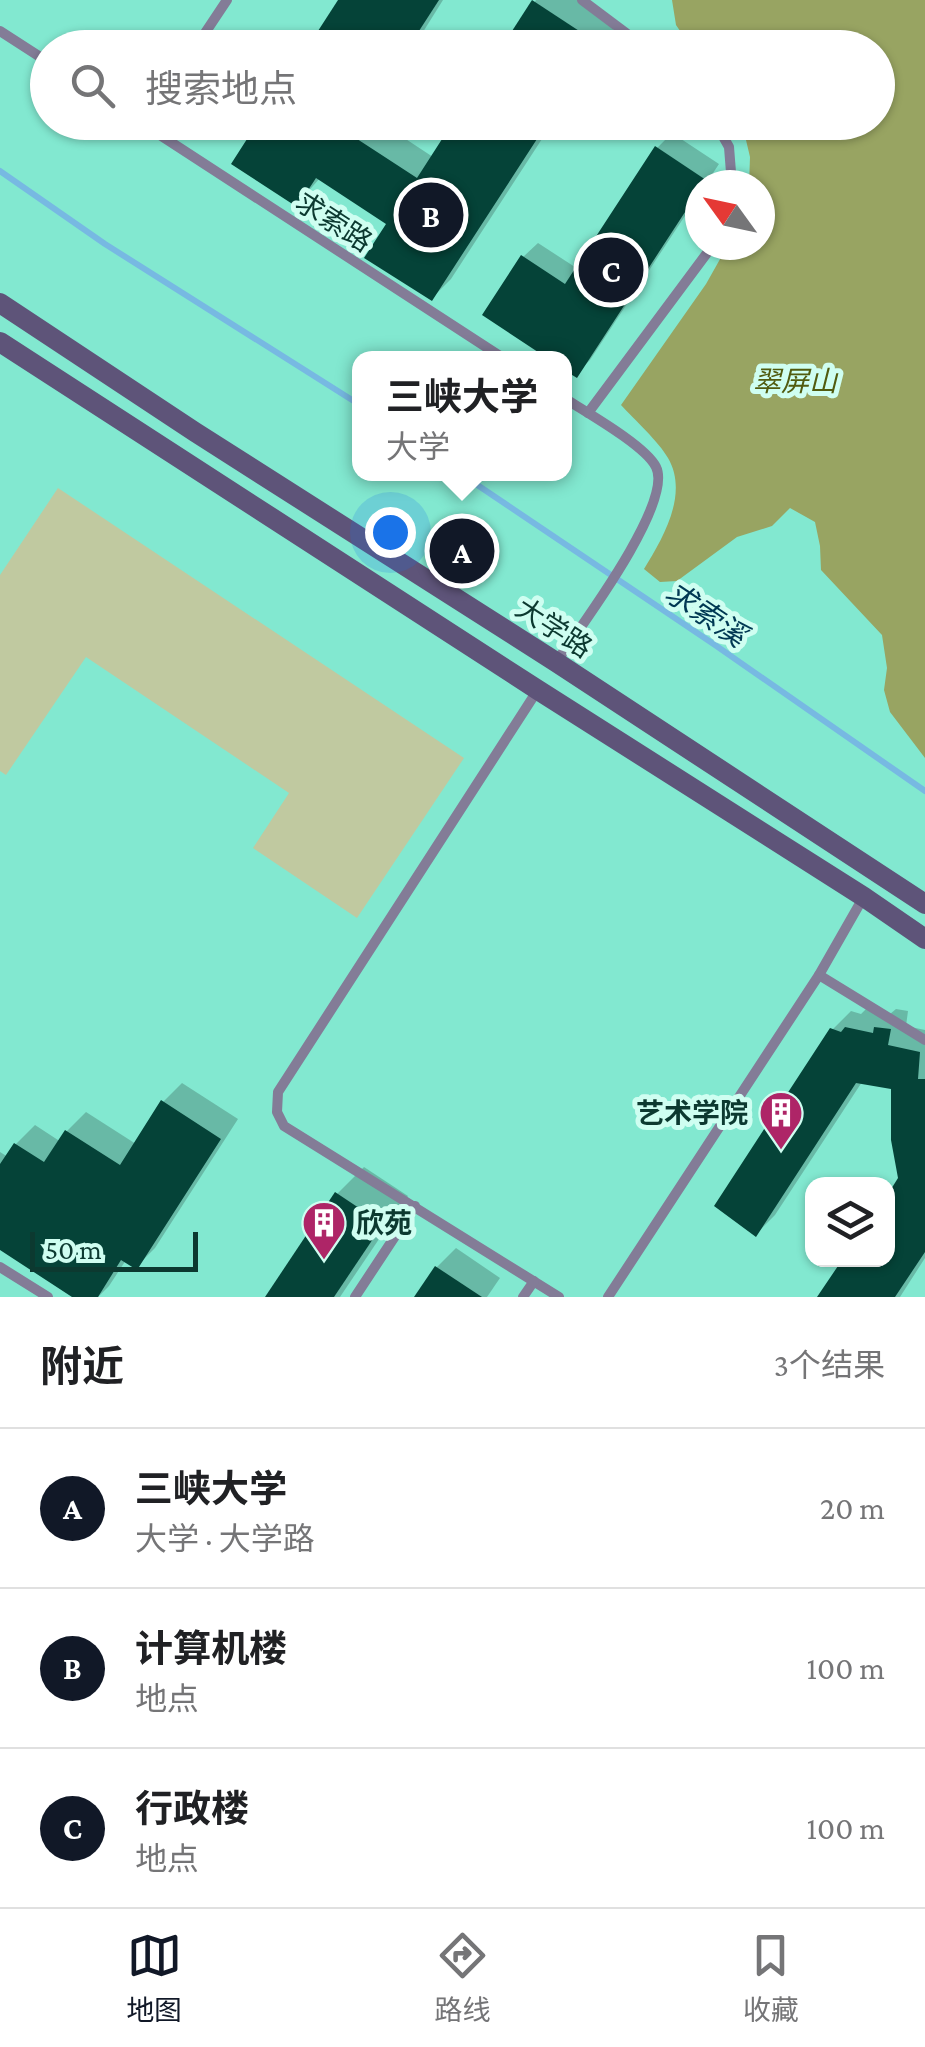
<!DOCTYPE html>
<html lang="zh">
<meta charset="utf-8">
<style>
body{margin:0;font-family:"Crimson Pro","Noto Sans SC",serif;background:#f2f2f2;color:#202124}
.controls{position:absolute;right:30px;bottom:30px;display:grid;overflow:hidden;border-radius:20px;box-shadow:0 2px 8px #0004}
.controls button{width:90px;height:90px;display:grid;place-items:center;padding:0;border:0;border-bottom:2px solid #e0e0e0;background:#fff;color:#202124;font:50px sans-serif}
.compass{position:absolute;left:685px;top:170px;width:90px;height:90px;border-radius:50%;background:#fff;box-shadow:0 2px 8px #0004;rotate:303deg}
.scale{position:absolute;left:30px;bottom:25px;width:168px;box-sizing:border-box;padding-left:10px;border:5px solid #0c3930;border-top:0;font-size:28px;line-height:35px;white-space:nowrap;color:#0c3930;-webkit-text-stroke:8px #cffef1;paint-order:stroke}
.you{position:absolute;left:390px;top:532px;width:35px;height:35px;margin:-25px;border:8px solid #fff;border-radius:50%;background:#1a73e8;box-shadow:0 0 0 15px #1a73e833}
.badge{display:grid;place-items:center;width:65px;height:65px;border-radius:50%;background:#111827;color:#fff;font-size:32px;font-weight:700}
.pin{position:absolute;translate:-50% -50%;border:5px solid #fff;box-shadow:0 2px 10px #0006}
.popup{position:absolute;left:352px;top:351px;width:220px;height:130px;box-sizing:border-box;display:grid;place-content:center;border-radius:20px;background:#fff;filter:drop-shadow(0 2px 8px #0005);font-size:32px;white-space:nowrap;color:#757577}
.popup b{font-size:38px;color:#202124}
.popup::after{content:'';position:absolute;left:50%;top:100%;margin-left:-20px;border:20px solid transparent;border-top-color:#fff}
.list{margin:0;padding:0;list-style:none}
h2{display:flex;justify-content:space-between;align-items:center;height:130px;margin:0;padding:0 40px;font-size:42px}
h2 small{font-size:32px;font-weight:400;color:#757577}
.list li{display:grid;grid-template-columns:65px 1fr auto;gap:30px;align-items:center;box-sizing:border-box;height:160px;padding:0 40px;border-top:2px solid #e0e0e0}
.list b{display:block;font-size:38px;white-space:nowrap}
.list p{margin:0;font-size:32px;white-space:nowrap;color:#757577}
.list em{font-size:32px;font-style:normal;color:#757577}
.icon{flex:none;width:55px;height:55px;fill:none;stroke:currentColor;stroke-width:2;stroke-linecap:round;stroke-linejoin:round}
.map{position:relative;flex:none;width:925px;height:1297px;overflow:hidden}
.search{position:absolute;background:#fff;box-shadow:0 2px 8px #0004;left:30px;right:30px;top:30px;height:110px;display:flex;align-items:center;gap:25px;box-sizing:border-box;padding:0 35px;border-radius:55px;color:#757577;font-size:38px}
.sheet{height:610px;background:#fff}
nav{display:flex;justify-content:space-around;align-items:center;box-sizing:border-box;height:140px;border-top:2px solid #e0e0e0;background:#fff;font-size:28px;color:#757577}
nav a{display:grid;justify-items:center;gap:5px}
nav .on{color:#111827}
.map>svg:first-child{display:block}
.green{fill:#c0c9a0}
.forest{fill:#98a462}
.shadow{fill:#0003}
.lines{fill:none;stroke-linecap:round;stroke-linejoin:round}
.stream{stroke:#77b9e2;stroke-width:6}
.building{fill:#054338}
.service{stroke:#837c97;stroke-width:10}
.secondary{stroke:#5e5479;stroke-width:20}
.labels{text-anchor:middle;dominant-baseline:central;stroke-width:10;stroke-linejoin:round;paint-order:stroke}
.street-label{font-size:28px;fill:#0c3930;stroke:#cffef1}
.park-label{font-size:28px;font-style:italic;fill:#515b0f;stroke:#cffef1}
.poi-label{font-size:28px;font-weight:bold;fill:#0c3930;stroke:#cffef1;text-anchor:end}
.water-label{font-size:30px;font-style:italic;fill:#003853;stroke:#cffef1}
</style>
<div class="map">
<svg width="925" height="1297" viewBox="0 0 925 1297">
<rect width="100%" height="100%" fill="#82e8d0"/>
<polygon class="green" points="58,488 464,758 357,918 253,848 289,793 86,657 6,775 0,771 0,575"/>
<path class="forest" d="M672 0H925V758L890 712 884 690 887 668 882 635 821 570 820 546 815 522 790 508 772 526 737 537 677 581 660 582 644 569C663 538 689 494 668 458 659 442 634 419 621 405L706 284 728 245H760V185H749L750 157 742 123 878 122V48L691 47 676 25Z"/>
<g class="shadow">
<polygon points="341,0 443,0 413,48 310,48"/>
<polygon points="536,0 579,0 617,24 601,48 504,48"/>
<polygon points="261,122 380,122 433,157 455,122 553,122 451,279 432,298 390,223 320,178 297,204"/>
<polygon points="672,133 719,164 705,185 700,185 700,193 590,360 576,374 564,358 552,358 485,315 523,257 538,243 578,269 657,148"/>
<polygon points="866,1009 890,1014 896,1009 908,1011 906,1026 925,1030 925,1258 900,1297 820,1297 846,1260 888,1260 888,1198 901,1179 894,1087 862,1082 775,1215 756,1234 832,1030 851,1011 861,1014"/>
<polygon points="182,1083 238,1119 155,1248 136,1267 126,1260 109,1286 98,1297 77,1297 0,1247 0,1152 8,1157 16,1144 35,1125 61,1142 67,1131 86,1112 136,1144 163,1102"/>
<polygon points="364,1167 408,1196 340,1297 268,1297 337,1194"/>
<polygon points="456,1248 500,1278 487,1297 417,1297 437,1267"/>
</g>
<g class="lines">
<g class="stream">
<polyline points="0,171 105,244 360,405"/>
<polyline points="461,474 715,645 925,791"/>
</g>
</g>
<g class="building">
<polygon points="338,0 439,0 408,48 307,48"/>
<polygon points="532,0 599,44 597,48 501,48"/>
<polygon points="258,122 360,122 351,135 417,178 453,122 548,122 432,301 364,258 386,224 316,178 297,207 231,164"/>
<polygon points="655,146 706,180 703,185 700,185 700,189 577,378 564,370 564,358 547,358 482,315 521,255 565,284"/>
<polygon points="845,1027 873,1033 874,1027 891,1029 888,1045 920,1052 918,1079 925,1079 925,1252 895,1297 817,1297 842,1260 888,1260 888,1194 898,1178 891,1140 891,1089 856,1083 756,1237 714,1206 830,1028 841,1032"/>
<polygon points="161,1100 221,1139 137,1270 121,1260 98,1297 72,1297 0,1250 0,1164 14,1143 44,1162 65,1130 120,1165"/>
<polygon points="335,1192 383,1224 334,1297 265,1297"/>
<polygon points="435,1266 482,1297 414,1297"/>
</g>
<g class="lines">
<g class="service">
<polyline points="582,0 646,48"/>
<polyline points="0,31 48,62"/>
<polyline points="195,48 227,0"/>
<polyline points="140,122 503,358"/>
<polyline points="715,122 729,147 732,185"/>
<polyline points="588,413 713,245"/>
<path d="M557 661C579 629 674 503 656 467 646 446 586 412 564 398"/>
<polyline points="537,691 278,1092 277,1112 284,1126 559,1297"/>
<polyline points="819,975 925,1040"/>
<polyline points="0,1267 48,1297"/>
<polyline points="355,1297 415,1206"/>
<polyline points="523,1297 534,1281"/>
<polyline points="608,1297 819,975 863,898"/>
</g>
<g class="secondary">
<polyline points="0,303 195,432 556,662 925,904"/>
<polyline points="0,342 538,690 864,897 925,939"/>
</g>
</g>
<defs>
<symbol id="building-pin" viewBox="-11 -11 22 30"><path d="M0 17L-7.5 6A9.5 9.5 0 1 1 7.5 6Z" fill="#ae2567" stroke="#cffef1"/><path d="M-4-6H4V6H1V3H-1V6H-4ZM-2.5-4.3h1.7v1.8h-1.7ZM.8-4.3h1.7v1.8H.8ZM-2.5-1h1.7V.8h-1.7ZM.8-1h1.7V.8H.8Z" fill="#fff"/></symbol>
</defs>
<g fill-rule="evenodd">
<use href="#building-pin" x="756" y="1088" width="50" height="68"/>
<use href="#building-pin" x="299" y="1198" width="50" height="68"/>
</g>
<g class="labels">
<g class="street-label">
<text transform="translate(334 222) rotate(33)">求索路</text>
<text transform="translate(554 628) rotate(33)">大学路</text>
</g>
<g class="park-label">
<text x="795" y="381">翠屏山</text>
</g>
<g class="poi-label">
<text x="748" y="1113">艺术学院</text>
<text x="356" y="1223" text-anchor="start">欣苑</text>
</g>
<g class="water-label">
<text transform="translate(706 614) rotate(34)">求索溪</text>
</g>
</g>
</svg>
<div class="controls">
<button><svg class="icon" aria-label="layers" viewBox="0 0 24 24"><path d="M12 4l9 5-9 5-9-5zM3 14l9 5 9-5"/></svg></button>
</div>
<svg class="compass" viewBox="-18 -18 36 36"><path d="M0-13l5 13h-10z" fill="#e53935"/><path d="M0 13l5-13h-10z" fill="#757577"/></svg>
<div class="scale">50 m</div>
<div class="you"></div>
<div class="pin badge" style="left:462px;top:551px">A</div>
<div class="popup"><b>三峡大学</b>大学</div>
<div class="pin badge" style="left:431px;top:215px">B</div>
<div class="pin badge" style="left:611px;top:270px">C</div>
<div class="search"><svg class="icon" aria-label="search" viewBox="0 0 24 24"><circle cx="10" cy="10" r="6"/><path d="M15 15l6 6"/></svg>搜索地点</div>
</div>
<section class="sheet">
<h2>附近<small>3个结果</small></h2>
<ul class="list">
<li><span class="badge">A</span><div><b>三峡大学</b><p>大学 · 大学路</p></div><em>20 m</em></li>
<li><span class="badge">B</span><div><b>计算机楼</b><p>地点</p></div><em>100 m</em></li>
<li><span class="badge">C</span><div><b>行政楼</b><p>地点</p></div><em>100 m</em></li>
</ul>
</section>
<nav>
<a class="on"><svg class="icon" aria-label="map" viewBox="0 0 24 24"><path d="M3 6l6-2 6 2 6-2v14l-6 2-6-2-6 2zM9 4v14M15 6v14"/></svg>地图</a>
<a><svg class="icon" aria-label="directions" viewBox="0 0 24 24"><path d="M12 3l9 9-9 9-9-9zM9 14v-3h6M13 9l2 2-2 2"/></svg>路线</a>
<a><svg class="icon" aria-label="saved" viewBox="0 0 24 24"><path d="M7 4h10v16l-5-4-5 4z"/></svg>收藏</a>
</nav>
